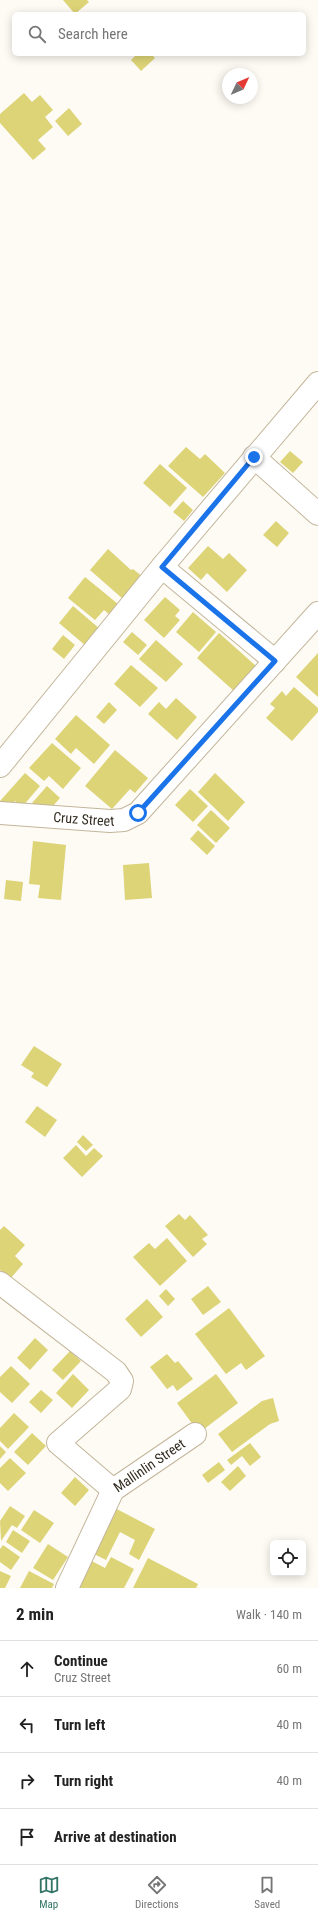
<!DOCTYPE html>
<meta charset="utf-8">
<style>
body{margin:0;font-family:"Roboto Condensed",sans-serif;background:#f6f6f6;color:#222}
.controls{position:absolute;right:12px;bottom:12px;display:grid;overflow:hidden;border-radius:6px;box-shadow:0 2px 10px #0003}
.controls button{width:36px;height:36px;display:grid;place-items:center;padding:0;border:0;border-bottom:1px solid #e0e0e0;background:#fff;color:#222;font:20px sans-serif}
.compass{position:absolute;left:222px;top:68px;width:36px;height:36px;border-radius:50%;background:#fff;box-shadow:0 2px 10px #0003;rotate:46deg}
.stop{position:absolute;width:12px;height:12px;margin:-9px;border:3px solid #1a73e8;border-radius:50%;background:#fff}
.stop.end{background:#1a73e8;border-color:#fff;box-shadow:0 1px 4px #0008}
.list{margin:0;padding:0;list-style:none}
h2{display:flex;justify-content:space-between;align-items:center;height:52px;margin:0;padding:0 16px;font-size:17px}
h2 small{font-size:13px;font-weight:400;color:#767676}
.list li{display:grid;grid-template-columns:26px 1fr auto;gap:12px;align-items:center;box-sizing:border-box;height:56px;padding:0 16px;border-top:1px solid #e0e0e0}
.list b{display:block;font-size:15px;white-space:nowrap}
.list p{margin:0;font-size:13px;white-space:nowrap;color:#767676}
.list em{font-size:13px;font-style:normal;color:#767676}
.icon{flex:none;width:22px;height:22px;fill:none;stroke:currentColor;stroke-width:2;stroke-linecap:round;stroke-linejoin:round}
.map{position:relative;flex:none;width:318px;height:1588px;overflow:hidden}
.search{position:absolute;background:#fff;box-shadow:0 2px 10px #0003;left:12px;right:12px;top:12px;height:44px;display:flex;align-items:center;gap:10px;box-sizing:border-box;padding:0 14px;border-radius:6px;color:#767676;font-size:15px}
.sheet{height:276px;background:#fff}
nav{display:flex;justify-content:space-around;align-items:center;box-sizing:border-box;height:56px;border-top:1px solid #e0e0e0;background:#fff;font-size:11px;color:#767676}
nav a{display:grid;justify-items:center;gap:2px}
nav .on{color:#327466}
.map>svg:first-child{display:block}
.building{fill:#ddd477}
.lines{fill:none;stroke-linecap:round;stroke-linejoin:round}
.minor-casing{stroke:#c3b59a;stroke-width:24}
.minor{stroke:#fff;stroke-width:22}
.route{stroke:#1a73e8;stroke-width:5}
.labels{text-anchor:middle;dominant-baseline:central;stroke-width:3;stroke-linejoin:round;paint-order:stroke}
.street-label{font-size:14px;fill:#332d22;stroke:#fff}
</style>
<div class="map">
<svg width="318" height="1588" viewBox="0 0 318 1588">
<rect width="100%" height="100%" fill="#fefbf5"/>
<g class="building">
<polygon points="63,0 87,0 89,2 75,14"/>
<polygon points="137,54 151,54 155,58 141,71 131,60"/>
<polygon points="24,93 32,102 40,95 53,110 45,117 53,127 38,140 46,149 33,160 0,123 0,114"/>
<polygon points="69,108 82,124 68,136 55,121"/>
<polygon points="186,447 200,459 205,454 225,473 203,497 168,466"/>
<polygon points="290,451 303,462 293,473 280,462"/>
<polygon points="160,464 187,488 170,507 143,483"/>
<polygon points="183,501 193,510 184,521 173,512"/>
<polygon points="276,521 289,533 277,547 263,535"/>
<polygon points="208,546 223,559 229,553 247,570 227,592 207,573 201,580 188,568"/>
<polygon points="108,549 131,570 133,569 143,577 123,599 90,570"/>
<polygon points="85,577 118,604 110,615 104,610 95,620 68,598"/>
<polygon points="165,597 180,610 175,616 180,620 164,638 144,620"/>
<polygon points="73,606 100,629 86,646 59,623"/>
<polygon points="193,612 216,632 199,652 176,632"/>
<polygon points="132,632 147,645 138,655 123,642"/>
<polygon points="219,633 256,666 234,691 197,658"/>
<polygon points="63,635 75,645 64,659 52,649"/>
<polygon points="156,640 183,664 166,682 139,659"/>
<polygon points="318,653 318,697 296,677"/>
<polygon points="131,665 158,688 140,707 114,684"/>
<polygon points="294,687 318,708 318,712 292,741 266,718 275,708 270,704 282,691 286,696"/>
<polygon points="176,698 197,717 177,740 148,714 159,702 166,709"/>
<polygon points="109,702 117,710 104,724 96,717"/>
<polygon points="76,715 110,745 94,764 76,748 71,754 55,739"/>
<polygon points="52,743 81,768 63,789 49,776 44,781 29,768"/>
<polygon points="115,750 148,778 135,793 130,789 112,809 85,786"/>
<polygon points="25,773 40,786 22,807 15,801 9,808 0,801"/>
<polygon points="215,773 245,802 228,821 198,792"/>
<polygon points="47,786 60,798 45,815 32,803"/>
<polygon points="190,789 208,806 193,822 175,805"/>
<polygon points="211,810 230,828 216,843 197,825"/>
<polygon points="198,830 215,846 207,855 190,839"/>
<polygon points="33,841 66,845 61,900 38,898 40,885 29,884"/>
<polygon points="149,863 152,898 125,900 123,865"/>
<polygon points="6,880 23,882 21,901 4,899"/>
<polygon points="34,1046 62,1064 47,1087 31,1077 34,1073 21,1065"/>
<polygon points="37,1106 57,1120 45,1137 25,1122"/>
<polygon points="83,1135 93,1145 86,1151 77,1142"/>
<polygon points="76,1145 86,1156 94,1148 103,1156 82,1177 63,1158"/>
<polygon points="179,1214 185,1220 190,1215 208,1235 202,1239 207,1244 193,1257 165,1226"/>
<polygon points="4,1226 25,1245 15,1256 23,1264 10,1279 0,1270 0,1230"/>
<polygon points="167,1238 187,1261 160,1286 133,1257 149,1243 155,1249"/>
<polygon points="208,1286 221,1302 203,1315 191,1299"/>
<polygon points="166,1289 175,1299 168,1306 159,1296"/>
<polygon points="147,1299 163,1317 141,1337 125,1319"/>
<polygon points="229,1308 265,1356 246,1370 241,1363 226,1374 195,1334"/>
<polygon points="35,1338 48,1350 30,1370 17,1358"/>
<polygon points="70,1351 81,1361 63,1380 52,1370"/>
<polygon points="167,1354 175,1363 178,1361 193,1379 177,1391 173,1385 167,1389 150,1367"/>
<polygon points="11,1366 30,1384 12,1403 0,1392 0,1377"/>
<polygon points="73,1374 89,1390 72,1408 56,1393"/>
<polygon points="216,1374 238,1403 199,1433 177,1403"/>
<polygon points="41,1390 53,1400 41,1413 29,1402"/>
<polygon points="273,1398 279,1421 270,1424 232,1452 218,1434 262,1401"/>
<polygon points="14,1413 29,1427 8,1449 0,1441 0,1428"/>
<polygon points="32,1433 46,1446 28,1465 14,1452"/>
<polygon points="250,1443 261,1457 250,1466 242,1456 231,1465 227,1460"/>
<polygon points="0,1446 6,1452 0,1459"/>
<polygon points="10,1458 26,1473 8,1491 0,1483 0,1468"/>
<polygon points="219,1462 225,1470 208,1483 202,1475"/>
<polygon points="238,1466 246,1476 230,1491 221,1482"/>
<polygon points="75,1477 89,1490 75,1506 61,1493"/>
<polygon points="10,1506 25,1516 17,1528 12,1525 1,1541 0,1521"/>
<polygon points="111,1506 155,1529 139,1560 129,1554 135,1540 120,1532 106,1560 88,1551"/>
<polygon points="34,1510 54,1523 40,1543 21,1530"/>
<polygon points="13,1530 30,1541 22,1553 6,1542"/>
<polygon points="48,1544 68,1557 53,1580 33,1568"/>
<polygon points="3,1545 20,1557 11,1570 0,1562 0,1549"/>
<polygon points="111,1557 134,1569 124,1588 71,1588 86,1558 105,1568"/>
<polygon points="148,1558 198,1584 196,1588 133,1588"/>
<polygon points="0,1571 11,1576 5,1588 0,1588"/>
<polygon points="29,1571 54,1584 52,1588 20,1588"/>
</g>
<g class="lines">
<defs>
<g id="minor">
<polyline points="254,457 318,514"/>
<polyline points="162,567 275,661"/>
<polyline points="0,766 162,567 318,383"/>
<path id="s1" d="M0 813 110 821 124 820 138 813 318 613"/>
<polyline points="0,1283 116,1372 122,1381 120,1389 58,1443 113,1490"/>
<path id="s2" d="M67 1588 113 1490 195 1434"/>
</g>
</defs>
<use href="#minor" class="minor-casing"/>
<use href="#minor" class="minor"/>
</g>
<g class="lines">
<polyline class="route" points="138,813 275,661 162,567 254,457"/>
</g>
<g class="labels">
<g class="street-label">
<text stroke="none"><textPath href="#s1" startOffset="84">Cruz Street</textPath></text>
<text stroke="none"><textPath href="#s2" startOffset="152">Mallinlin Street</textPath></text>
</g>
</g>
</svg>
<div class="controls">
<button><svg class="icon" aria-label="locate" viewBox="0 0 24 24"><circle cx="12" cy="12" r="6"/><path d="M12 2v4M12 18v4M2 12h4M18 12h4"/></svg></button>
</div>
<svg class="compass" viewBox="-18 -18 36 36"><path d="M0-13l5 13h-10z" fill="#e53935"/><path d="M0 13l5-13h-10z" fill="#767676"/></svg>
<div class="stop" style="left:138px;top:813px"></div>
<div class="stop end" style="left:254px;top:457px"></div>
<div class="search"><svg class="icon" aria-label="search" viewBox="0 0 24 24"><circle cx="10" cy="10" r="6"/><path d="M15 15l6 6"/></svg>Search here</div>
</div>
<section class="sheet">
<h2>2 min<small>Walk · 140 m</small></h2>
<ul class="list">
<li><svg class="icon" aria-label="ahead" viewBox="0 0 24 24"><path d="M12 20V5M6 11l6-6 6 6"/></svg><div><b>Continue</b><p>Cruz Street</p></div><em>60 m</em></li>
<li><svg class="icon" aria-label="left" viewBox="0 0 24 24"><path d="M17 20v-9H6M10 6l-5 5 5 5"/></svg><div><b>Turn left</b></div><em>40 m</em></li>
<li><svg class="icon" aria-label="right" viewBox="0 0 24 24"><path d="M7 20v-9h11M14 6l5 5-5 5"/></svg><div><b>Turn right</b></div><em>40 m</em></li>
<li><svg class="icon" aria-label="arrive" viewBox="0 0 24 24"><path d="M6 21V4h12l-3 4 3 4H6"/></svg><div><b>Arrive at destination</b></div></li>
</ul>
</section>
<nav>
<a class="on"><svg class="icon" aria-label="map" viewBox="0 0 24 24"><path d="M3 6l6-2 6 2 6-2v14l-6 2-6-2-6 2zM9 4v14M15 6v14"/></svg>Map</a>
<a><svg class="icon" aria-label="directions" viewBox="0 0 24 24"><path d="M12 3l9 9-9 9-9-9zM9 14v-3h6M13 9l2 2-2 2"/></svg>Directions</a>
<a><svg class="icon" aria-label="saved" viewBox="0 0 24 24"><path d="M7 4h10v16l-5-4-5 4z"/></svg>Saved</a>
</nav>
